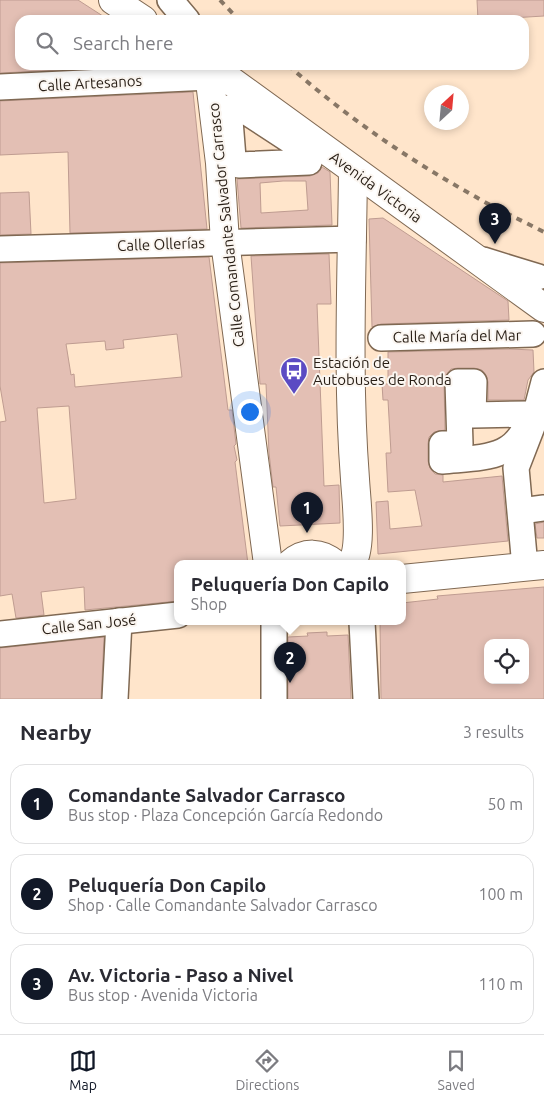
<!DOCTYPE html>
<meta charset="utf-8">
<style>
body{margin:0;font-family:Ubuntu,sans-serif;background:#f7f7f7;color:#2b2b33}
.controls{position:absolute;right:15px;bottom:15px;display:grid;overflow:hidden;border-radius:10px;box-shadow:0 2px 8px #0003}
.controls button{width:45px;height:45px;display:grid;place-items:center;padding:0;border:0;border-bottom:1px solid #e1e1e2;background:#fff;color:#2b2b33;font:25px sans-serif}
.compass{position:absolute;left:424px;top:85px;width:45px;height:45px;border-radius:50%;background:#fff;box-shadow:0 2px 8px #0003;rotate:26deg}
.you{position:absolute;left:249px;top:411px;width:18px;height:18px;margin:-12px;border:4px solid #fff;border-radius:50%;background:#1a73e8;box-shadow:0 0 0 8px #1a73e833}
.badge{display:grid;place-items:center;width:32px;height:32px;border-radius:50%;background:#111827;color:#fff;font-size:16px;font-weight:700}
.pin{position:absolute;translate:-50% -41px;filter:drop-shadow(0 1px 2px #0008)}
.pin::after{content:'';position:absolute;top:26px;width:18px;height:15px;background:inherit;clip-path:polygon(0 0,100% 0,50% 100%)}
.popup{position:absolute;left:174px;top:560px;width:232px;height:65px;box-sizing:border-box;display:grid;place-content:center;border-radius:10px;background:#fff;filter:drop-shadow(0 1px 4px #0005);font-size:16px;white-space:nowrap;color:#7c7c81}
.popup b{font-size:19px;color:#2b2b33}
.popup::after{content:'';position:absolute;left:50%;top:100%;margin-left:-10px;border:10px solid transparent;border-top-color:#fff}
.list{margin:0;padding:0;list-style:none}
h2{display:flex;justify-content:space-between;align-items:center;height:65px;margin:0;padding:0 20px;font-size:21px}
h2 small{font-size:16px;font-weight:400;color:#7c7c81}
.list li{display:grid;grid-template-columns:32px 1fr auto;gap:15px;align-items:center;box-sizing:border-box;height:80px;margin:0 10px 10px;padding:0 10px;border:1px solid #e1e1e2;border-radius:15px}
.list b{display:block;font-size:19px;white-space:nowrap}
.list p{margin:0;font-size:16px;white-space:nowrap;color:#7c7c81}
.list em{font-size:16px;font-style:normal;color:#7c7c81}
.icon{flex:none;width:28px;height:28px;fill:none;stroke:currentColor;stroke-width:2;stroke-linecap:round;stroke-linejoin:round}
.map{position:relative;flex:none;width:544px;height:699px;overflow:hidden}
.search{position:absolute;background:#fff;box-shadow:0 2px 8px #0003;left:15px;right:15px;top:15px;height:55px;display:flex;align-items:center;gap:12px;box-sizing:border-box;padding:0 18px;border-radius:15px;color:#7c7c81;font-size:19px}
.sheet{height:335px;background:#fff}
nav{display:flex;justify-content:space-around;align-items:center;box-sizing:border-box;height:70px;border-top:1px solid #e1e1e2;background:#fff;font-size:14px;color:#7c7c81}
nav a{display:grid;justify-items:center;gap:2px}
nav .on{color:#111827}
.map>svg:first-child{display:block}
.building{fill:#e3bfb4;stroke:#bf9c91;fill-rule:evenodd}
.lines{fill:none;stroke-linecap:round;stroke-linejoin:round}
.minor-casing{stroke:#806953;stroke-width:28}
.major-casing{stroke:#806953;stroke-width:30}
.minor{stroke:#fff;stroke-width:25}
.major{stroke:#fff;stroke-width:28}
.rail{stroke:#876;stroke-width:4;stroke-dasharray:6 6;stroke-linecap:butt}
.labels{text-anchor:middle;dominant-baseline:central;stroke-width:4;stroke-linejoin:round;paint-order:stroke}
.street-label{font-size:15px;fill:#291f16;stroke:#fbf6f1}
.poi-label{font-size:15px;fill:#291f16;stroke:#fbf6f1;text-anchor:start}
</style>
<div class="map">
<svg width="544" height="699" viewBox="0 0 544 699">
<rect width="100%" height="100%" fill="#ffe5cb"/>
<g class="building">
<polygon points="0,0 78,0 109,20 20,20 20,65 159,65 0,73"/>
<polygon points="477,0 544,0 544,16 478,20"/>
<polygon points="193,92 207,229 70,233 68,152 0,155 0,101"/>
<path d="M322 167 330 172 332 225 241 228 237 179 310 176 318 173ZM283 181H306L308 210 261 213 260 183Z"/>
<polygon points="29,192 31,234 0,235 0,193"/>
<polygon points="383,218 508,301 509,320 381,324 372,327 369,219"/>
<polygon points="329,254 331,304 317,304 324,486 339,485 340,523 280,526 276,487 273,487 269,453 266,384 260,384 251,256"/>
<path d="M209 257 228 410H232L236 444 234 446 237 460 235 462 248 564H178V601L85 610 84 587 41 592 44 615 16 618 12 594 0 596V422L6 421 0 386V263ZM177 334 182 377 75 387 74 374 71 375 66 344 105 341 106 350 124 348 123 340ZM69 406 76 499 44 503 37 408Z"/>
<polygon points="510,349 533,350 534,372 528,380 524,400 488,400 488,382 486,375 482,370 474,368 458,368 451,369 446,375 444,382 445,430 434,432 429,437 428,444 428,461 430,468 435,474 443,475 443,482 502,476 508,541 378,554 376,502 388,501 390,529 422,526 415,490 388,492 386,453 391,453 388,400 383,400 382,384 388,384 388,352"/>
<polygon points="544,522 544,538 537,538 535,524"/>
<path d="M544 587V699H381L380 622H402V603L438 599 437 596ZM488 643H525V680H488Z"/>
<polygon points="327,632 327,636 348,635 351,699 288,699 288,637 308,636 307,633"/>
<polygon points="104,637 101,699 0,699 0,648"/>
</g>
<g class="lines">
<defs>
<g id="minor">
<polyline points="170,0 187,20"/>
<polyline points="0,87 209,77"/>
<polygon points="239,107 311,154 309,162 239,165 233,158 229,108"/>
<polyline points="0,249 353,239"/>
<polyline points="483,260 538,277"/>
<polyline points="381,338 533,334"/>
<path d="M458 382H474L473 415 529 414C520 461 481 457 442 461V444H460Z"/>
<polyline points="521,511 544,508"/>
<polyline points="525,567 516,468 533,424 544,382"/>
<polyline points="274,622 274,699"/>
<polyline points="362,622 366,699"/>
<polyline points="0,634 178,615"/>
<polyline points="115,699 119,621"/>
</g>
<g id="major">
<polyline points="113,0 143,20"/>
<polyline points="208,65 220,163 225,242 268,564"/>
<polyline points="209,65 544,308"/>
<path d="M290 564C305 551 321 552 335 564"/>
<path d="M351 564C363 549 356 499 355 479 347 376 352 273 353 170"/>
<polyline points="402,579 544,565"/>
</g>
</defs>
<use href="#minor" class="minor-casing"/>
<use href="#major" class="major-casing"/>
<use href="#minor" class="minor"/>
<use href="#major" class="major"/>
<g class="rail">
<polyline points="220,0 239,20"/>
<path d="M288 65C345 116 409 160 476 197 498 210 521 220 544 232"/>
</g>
</g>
<defs>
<symbol id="bus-pin" viewBox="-11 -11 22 30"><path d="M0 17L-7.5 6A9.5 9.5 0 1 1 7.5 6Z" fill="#5b4bc3" stroke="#fbf6f1"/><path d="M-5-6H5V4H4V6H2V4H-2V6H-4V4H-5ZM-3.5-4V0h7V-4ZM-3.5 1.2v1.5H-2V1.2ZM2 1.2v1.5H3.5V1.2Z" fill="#fff"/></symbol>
</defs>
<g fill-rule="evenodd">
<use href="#bus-pin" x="278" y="355" width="32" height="43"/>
</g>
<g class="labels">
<g class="street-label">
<text transform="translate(90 83) rotate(-3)">Calle Artesanos</text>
<text transform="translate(376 187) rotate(36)">Avenida Victoria</text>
<text transform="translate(226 225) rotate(-96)">Calle Comandante Salvador Carrasco</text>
<text transform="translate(161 244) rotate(-2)">Calle Ollerías</text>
<text transform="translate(457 336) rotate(-1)">Calle María del Mar</text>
<text transform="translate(89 624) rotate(-6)">Calle San José</text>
</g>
<g class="poi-label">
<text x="313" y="362">Estación de<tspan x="313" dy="17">Autobuses de Ronda</tspan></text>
</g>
</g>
</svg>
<div class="controls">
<button><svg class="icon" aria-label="locate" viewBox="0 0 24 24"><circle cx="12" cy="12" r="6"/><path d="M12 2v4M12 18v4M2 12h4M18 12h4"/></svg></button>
</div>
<svg class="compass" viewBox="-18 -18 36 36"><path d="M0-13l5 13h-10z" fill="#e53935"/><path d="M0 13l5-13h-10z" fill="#7c7c81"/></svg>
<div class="you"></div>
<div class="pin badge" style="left:307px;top:533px">1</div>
<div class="pin badge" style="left:290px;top:683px">2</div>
<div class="popup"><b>Peluquería Don Capilo</b>Shop</div>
<div class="pin badge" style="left:495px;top:244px">3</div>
<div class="search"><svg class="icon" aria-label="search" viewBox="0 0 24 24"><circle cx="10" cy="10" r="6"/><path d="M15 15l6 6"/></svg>Search here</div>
</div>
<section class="sheet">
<h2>Nearby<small>3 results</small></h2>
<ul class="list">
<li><span class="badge">1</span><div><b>Comandante Salvador Carrasco</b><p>Bus stop · Plaza Concepción García Redondo</p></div><em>50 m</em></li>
<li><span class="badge">2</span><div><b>Peluquería Don Capilo</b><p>Shop · Calle Comandante Salvador Carrasco</p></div><em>100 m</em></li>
<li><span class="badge">3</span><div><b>Av. Victoria - Paso a Nivel</b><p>Bus stop · Avenida Victoria</p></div><em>110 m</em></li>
</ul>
</section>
<nav>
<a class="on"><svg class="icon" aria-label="map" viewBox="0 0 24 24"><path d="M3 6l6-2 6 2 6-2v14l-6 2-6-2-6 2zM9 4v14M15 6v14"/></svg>Map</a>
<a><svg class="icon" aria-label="directions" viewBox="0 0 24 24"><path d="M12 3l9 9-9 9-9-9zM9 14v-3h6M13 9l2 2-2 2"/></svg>Directions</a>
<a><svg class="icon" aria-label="saved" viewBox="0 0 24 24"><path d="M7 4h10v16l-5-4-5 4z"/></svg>Saved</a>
</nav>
